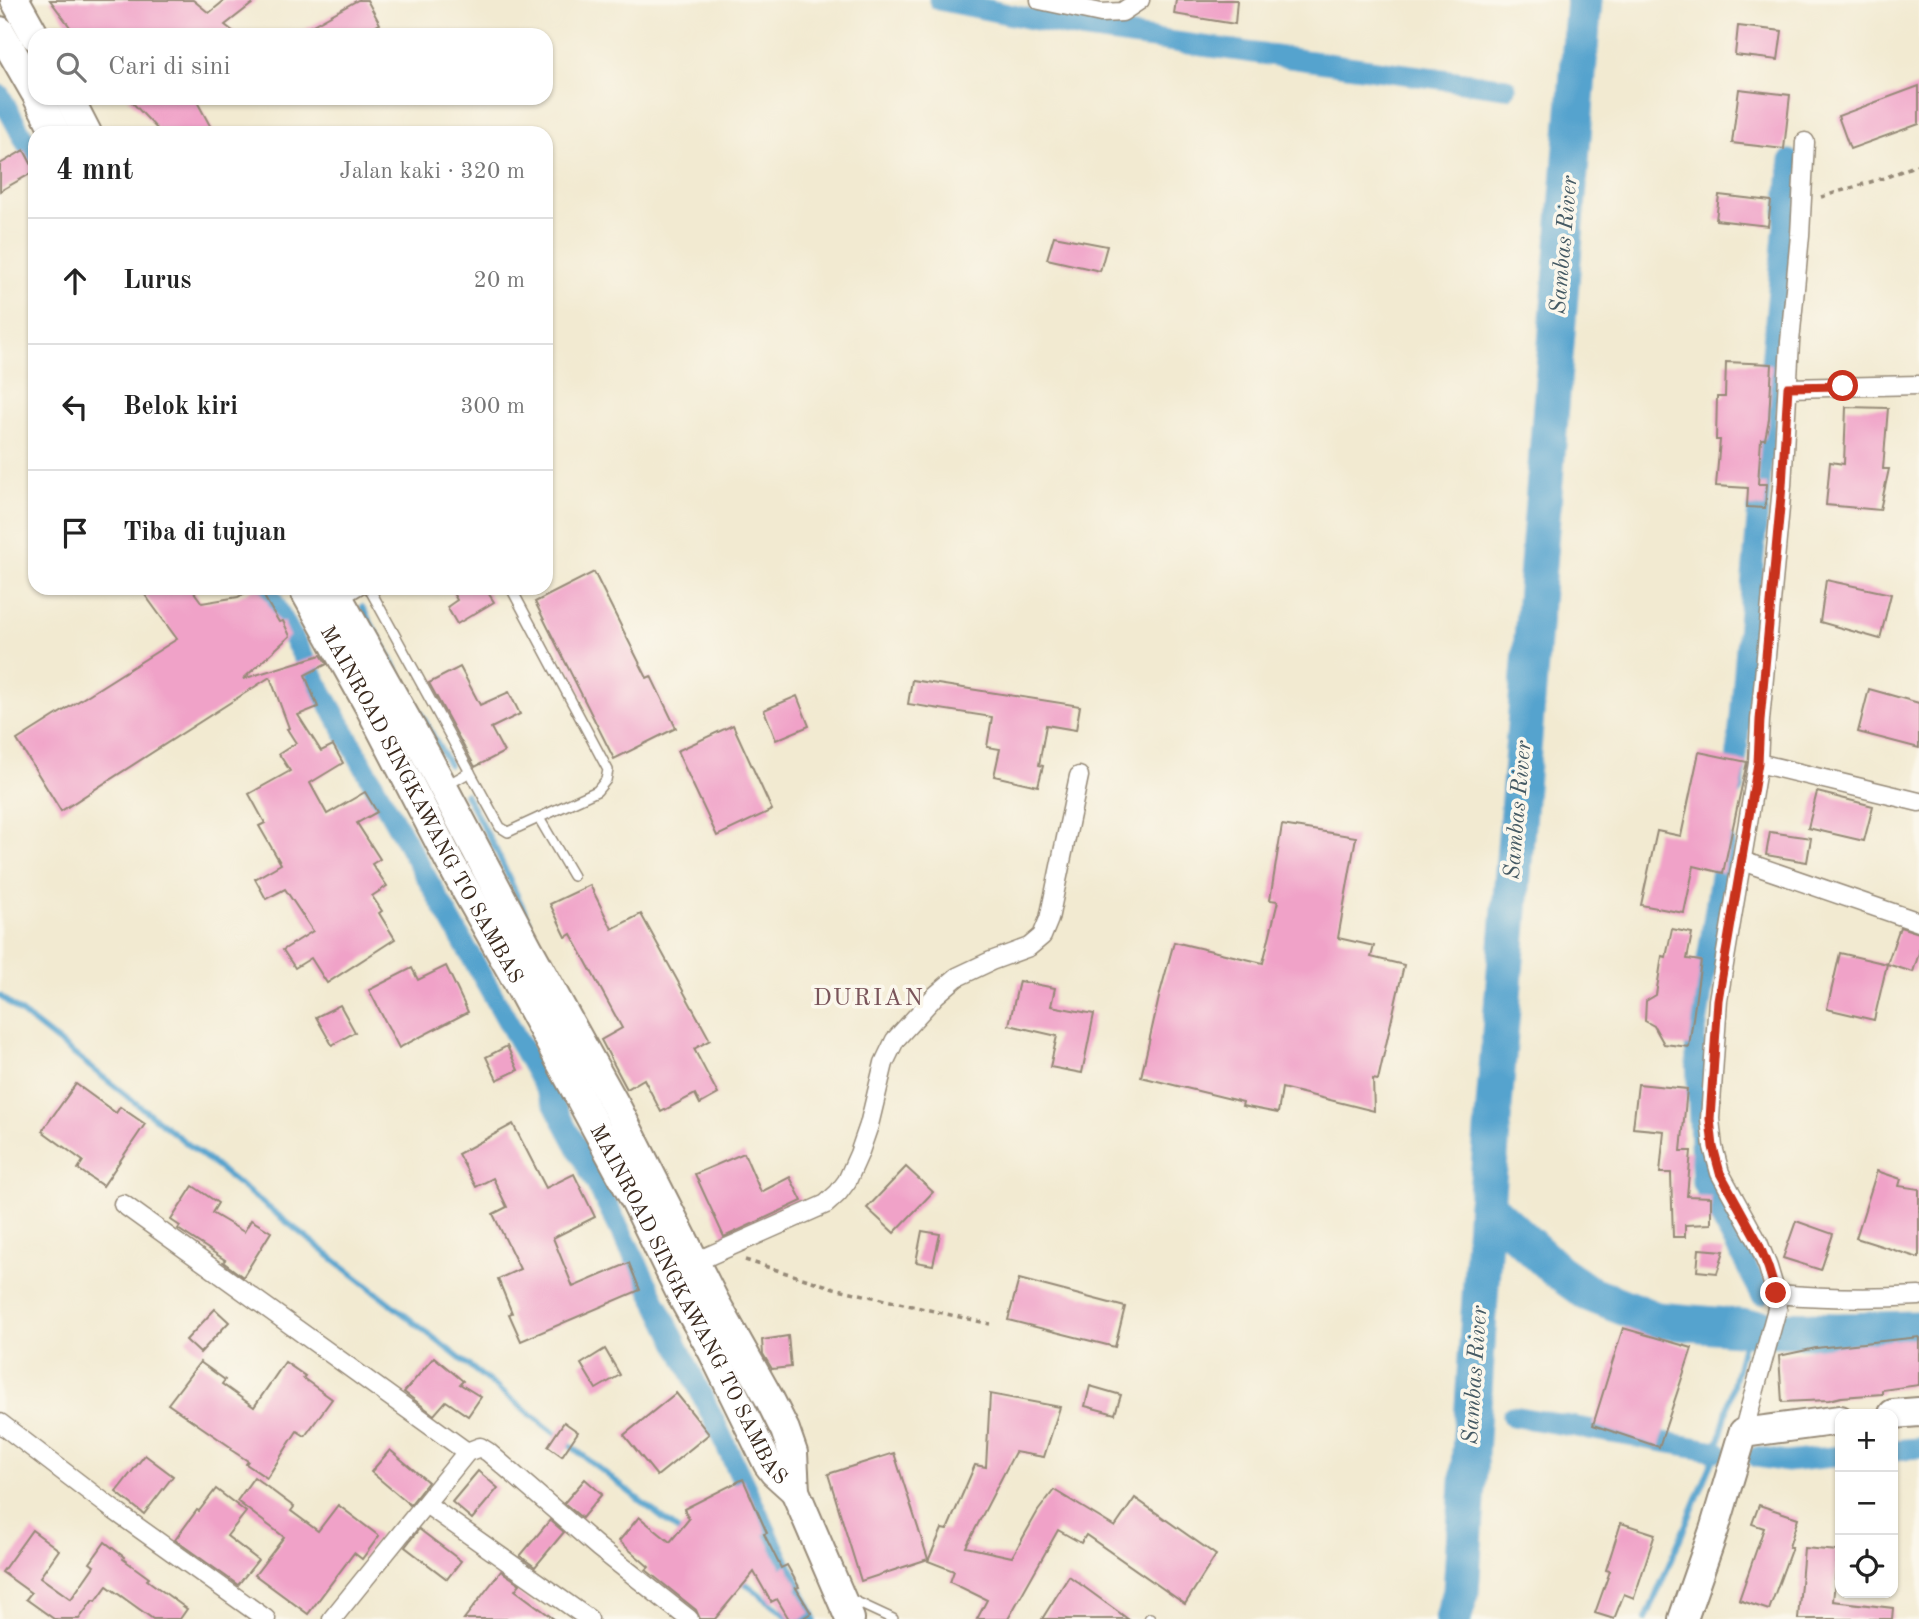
<!DOCTYPE html>
<html lang="id">
<meta charset="utf-8">
<style>
body{margin:0;font-family:"Old Standard TT",serif;background:#f2f2f2;color:#222}
.controls{position:absolute;right:21px;bottom:21px;display:grid;overflow:hidden;border-radius:14px;box-shadow:0 2px 5px #0004}
.controls button{width:63px;height:63px;display:grid;place-items:center;padding:0;border:0;border-bottom:2px solid #e0e0e0;background:#fff;color:#222;font:35px sans-serif}
.stop{position:absolute;width:21px;height:21px;margin:-16px;border:5px solid #c8321e;border-radius:50%;background:#fff}
.stop.end{background:#c8321e;border-color:#fff;box-shadow:0 2px 7px #0008}
.list{margin:0;padding:0;list-style:none}
h2{display:flex;justify-content:space-between;align-items:center;height:91px;margin:0;padding:0 28px;font-size:30px}
h2 small{font-size:23px;font-weight:400;color:#767676}
.list li{display:grid;grid-template-columns:46px 1fr auto;gap:21px;align-items:center;box-sizing:border-box;height:126px;padding:0 28px;border-top:2px solid #e0e0e0}
.list b{display:block;font-size:26px;white-space:nowrap}
.list em{font-size:23px;font-style:normal;color:#767676}
.icon{flex:none;width:38px;height:38px;fill:none;stroke:currentColor;stroke-width:2;stroke-linecap:round;stroke-linejoin:round}
.map{position:relative;flex:none;width:1919px;height:1619px;overflow:hidden}
.search{position:absolute;background:#fff;box-shadow:0 2px 5px #0004;left:28px;top:28px;width:525px;height:77px;display:flex;align-items:center;gap:18px;box-sizing:border-box;padding:0 24px;border-radius:21px;color:#767676;font-size:26px}
.panel{position:absolute;background:#fff;box-shadow:0 2px 5px #0004;left:28px;top:126px;width:525px;height:469px;border-radius:21px}
.map>svg:first-child{display:block}
.lines{fill:none;stroke-linecap:round;stroke-linejoin:round}
.stream{stroke:#55a3ce;stroke-width:6}
.canal{stroke:#55a3ce;stroke-width:21}
.river{stroke:#55a3ce;stroke-width:37}
.building{fill:#f0a2c8}
.service-casing{stroke:#968a78;stroke-width:12}
.minor-casing{stroke:#968a78;stroke-width:21}
.trunk-casing{stroke:#968a78;stroke-width:32}
.path{stroke:#968a78;stroke-width:3.5;stroke-dasharray:5 5;stroke-linecap:butt}
.service{stroke:#fff;stroke-width:9}
.minor{stroke:#fff;stroke-width:18}
.trunk{stroke:#fff;stroke-width:28}
.route{stroke:#c8321e;stroke-width:9}
.labels{text-anchor:middle;dominant-baseline:central;stroke-width:7;stroke-linejoin:round;paint-order:stroke}
.street-label{font-size:21px;fill:#3b2a1e;stroke:#fbf7ec}
.water-label{font-size:23px;font-style:italic;fill:#455a64;stroke:#fbf7ec}
.quarter-label{font-size:24px;letter-spacing:2px;fill:#7a545a;stroke:#fbf7ec}
</style>
<div class="map">
<svg width="1919" height="1619" viewBox="0 0 1919 1619">
<rect width="100%" height="100%" fill="#fbf7ec"/>
<filter id="ink" filterUnits="userSpaceOnUse"><feTurbulence type="fractalNoise" baseFrequency=".0143" numOctaves="2"/><feDisplacementMap in="SourceGraphic" scale="14" xChannelSelector="R" yChannelSelector="G"/><feConvolveMatrix kernelMatrix="1 2 1 2 8 2 1 2 1" color-interpolation-filters="sRGB"/></filter>
<filter id="wash" filterUnits="userSpaceOnUse"><feTurbulence type="fractalNoise" baseFrequency=".00686" numOctaves="4" result="noise"/><feDisplacementMap in="SourceGraphic" scale="28" xChannelSelector="R" yChannelSelector="G"/><feGaussianBlur stdDeviation="1.57" result="paint"/><feColorMatrix in="noise" values="0 0 0 0 0 0 0 0 0 0 0 0 0 0 0 0 0 1.4 0 .05"/><feComposite in="paint" operator="in"/></filter>
<g filter="url(#wash)">
<rect width="100%" height="100%" fill="#f2ead1"/>
<g class="lines">
<g class="stream">
<polyline points="362,607 449,765"/>
<polyline points="465,794 496,850 529,921"/>
<polyline points="0,996 685,1536"/>
<polyline points="740,1579 791,1619"/>
<polyline points="1646,1619 1717,1451 1743,1344"/>
</g>
<g class="canal">
<polyline points="939,0 1081,29 1506,88"/>
<polyline points="0,95 35,159"/>
<path d="M266 588C362 769 467 945 565 1125 652 1286 730 1453 807 1619"/>
<polyline points="1734,788 1761,473 1790,160"/>
<polyline points="1725,844 1695,1038 1702,1183 1761,1294"/>
<polyline points="1512,1416 1717,1451"/>
<polyline points="1893,1450 1919,1448"/>
<polyline points="1757,1457 1786,1462 1840,1456"/>
</g>
<g class="river">
<polyline points="1486,1205 1557,1271 1588,1293 1656,1320 1750,1328 1836,1331 1919,1329"/>
<polyline points="1453,1619 1461,1592 1486,1205 1584,0"/>
</g>
</g>
<g id="blocks">
<g class="building">
<polygon points="50,0 193,0 209,13 225,0 257,0 225,25 238,35 76,35"/>
<polygon points="358,0 367,0 380,24 360,35 295,35"/>
<polygon points="1176,0 1237,0 1235,24 1174,14"/>
<polygon points="1738,26 1782,31 1778,60 1735,55"/>
<polygon points="1919,86 1919,124 1850,149 1838,116"/>
<polygon points="1739,89 1790,95 1784,149 1732,143"/>
<polygon points="128,98 195,98 214,133 161,133"/>
<polygon points="24,150 35,171 0,191 0,164"/>
<polygon points="1719,195 1771,201 1768,226 1716,220"/>
<polygon points="1054,236 1107,246 1100,271 1047,259"/>
<polygon points="1726,362 1772,364 1769,419 1765,439 1761,439 1758,484 1767,484 1765,508 1747,507 1748,488 1716,486 1720,440 1716,440 1717,397 1725,397"/>
<polygon points="1846,407 1888,408 1883,469 1889,469 1880,510 1826,505 1830,462 1844,464"/>
<polygon points="594,572 647,678 651,676 676,728 614,759 535,602"/>
<polygon points="1826,580 1891,594 1880,639 1820,622"/>
<polygon points="140,588 191,588 202,603 238,597 255,588 259,588 279,622 283,621 290,636 243,679 321,655 327,664 305,675 318,707 298,715 321,751 333,745 343,763 310,783 327,814 365,792 377,812 357,823 380,859 372,864 387,886 372,896 382,911 379,913 395,939 327,983 311,958 295,968 283,950 313,931 285,889 266,899 255,879 281,864 259,826 265,823 249,794 290,771 279,754 296,743 287,729 289,728 270,677 61,811 17,740 177,639"/>
<polygon points="450,588 485,588 494,602 457,624 447,607 457,600"/>
<polygon points="460,667 480,705 509,692 520,714 491,728 504,752 475,767 429,683"/>
<polygon points="912,680 1080,706 1076,730 1046,725 1039,765 1043,766 1038,786 994,776 1000,749 987,747 992,717 908,704"/>
<polygon points="1869,689 1919,703 1919,748 1858,732"/>
<polygon points="797,696 809,726 776,740 764,710"/>
<polygon points="733,725 772,810 717,836 677,751"/>
<polygon points="1699,752 1747,762 1723,873 1694,866 1684,913 1641,905 1657,831 1681,836"/>
<polygon points="1817,792 1873,806 1864,841 1808,828"/>
<polygon points="1282,825 1356,837 1338,938 1374,946 1371,957 1404,965 1378,1080 1373,1079 1374,1111 1282,1088 1278,1113 1242,1106 1243,1102 1141,1077 1160,993 1174,942 1263,963 1278,901 1270,900"/>
<polygon points="1770,832 1811,838 1807,862 1766,855"/>
<polygon points="590,885 612,929 641,914 710,1040 694,1049 718,1094 700,1104 695,1094 661,1112 644,1079 627,1089 601,1040 622,1028 571,934 566,937 550,904"/>
<polygon points="1900,927 1919,933 1919,953 1913,972 1887,964"/>
<polygon points="1672,929 1692,933 1687,959 1701,961 1689,1047 1664,1044 1654,1026 1645,1021 1646,1001 1656,995 1662,956 1666,957"/>
<polygon points="1840,953 1887,964 1874,1020 1827,1009"/>
<polygon points="446,966 468,1012 399,1048 369,990 412,968 418,980"/>
<polygon points="1019,981 1055,988 1051,1006 1094,1014 1082,1073 1050,1067 1057,1036 1009,1025"/>
<polygon points="340,1005 355,1032 332,1045 316,1017"/>
<polygon points="507,1046 518,1070 497,1080 486,1057"/>
<polygon points="76,1084 116,1113 120,1107 145,1124 103,1186 78,1169 83,1161 42,1131"/>
<polygon points="1638,1084 1687,1089 1681,1151 1691,1151 1687,1196 1711,1197 1711,1224 1685,1225 1685,1237 1673,1237 1671,1173 1660,1173 1664,1131 1633,1128"/>
<polygon points="513,1124 546,1188 574,1174 595,1217 553,1238 573,1287 629,1263 640,1290 521,1341 509,1314 512,1313 498,1279 520,1269 493,1214 507,1207 493,1178 476,1187 458,1154"/>
<polygon points="744,1153 761,1192 790,1177 802,1201 724,1237 695,1174"/>
<polygon points="906,1167 933,1192 894,1233 867,1208"/>
<polygon points="1877,1171 1901,1179 1899,1186 1919,1189 1919,1258 1856,1238"/>
<polygon points="193,1186 218,1203 212,1213 244,1232 251,1220 271,1232 243,1277 223,1262 225,1260 178,1229 180,1226 171,1220"/>
<polygon points="1796,1221 1833,1234 1821,1270 1783,1258"/>
<polygon points="922,1231 940,1234 933,1265 916,1262"/>
<polygon points="1699,1249 1724,1251 1717,1273 1697,1271"/>
<polygon points="1019,1279 1125,1307 1115,1347 1008,1320"/>
<polygon points="215,1309 229,1322 200,1353 186,1340"/>
<polygon points="1623,1328 1692,1348 1659,1447 1593,1425"/>
<polygon points="788,1336 791,1367 772,1369 763,1354 762,1340"/>
<polygon points="1919,1337 1919,1385 1882,1390 1882,1394 1841,1397 1829,1400 1782,1402 1779,1356 1816,1348"/>
<polygon points="605,1349 620,1375 596,1389 581,1364"/>
<polygon points="434,1357 463,1381 460,1384 481,1397 468,1416 446,1401 434,1415 404,1392"/>
<polygon points="200,1362 225,1380 222,1384 254,1407 285,1362 305,1376 303,1378 332,1399 305,1436 297,1431 267,1478 246,1464 248,1461 231,1450 232,1448 168,1404"/>
<polygon points="1090,1386 1121,1395 1115,1414 1085,1406"/>
<polygon points="676,1393 709,1434 657,1476 624,1435"/>
<polygon points="990,1394 1060,1407 1044,1457 1015,1452 966,1547 1012,1557 1038,1511 1054,1490 1115,1527 1135,1498 1216,1555 1185,1604 1086,1535 1081,1543 1058,1530 1008,1619 977,1619 987,1600 950,1582 954,1571 928,1561 942,1529 947,1530 975,1465 986,1467"/>
<polygon points="564,1422 578,1432 562,1456 548,1446"/>
<polygon points="390,1450 428,1482 410,1505 371,1472"/>
<polygon points="894,1453 928,1559 861,1581 828,1474"/>
<polygon points="145,1455 173,1476 144,1514 116,1492"/>
<polygon points="478,1471 498,1488 472,1519 452,1502"/>
<polygon points="254,1477 294,1507 291,1511 318,1531 338,1505 379,1536 362,1559 354,1553 308,1614 255,1575 284,1537 237,1501"/>
<polygon points="585,1479 602,1494 582,1518 564,1503"/>
<polygon points="743,1479 767,1533 764,1534 781,1568 787,1565 799,1587 796,1588 811,1613 802,1619 789,1619 777,1599 771,1602 754,1572 715,1619 700,1619 696,1610 646,1570 649,1567 619,1541 639,1517 670,1542 689,1519 684,1509"/>
<polygon points="216,1489 246,1512 227,1536 258,1560 238,1585 175,1540 197,1510 199,1511"/>
<polygon points="1759,1505 1798,1518 1789,1547 1792,1547 1769,1610 1739,1600 1764,1528 1752,1524"/>
<polygon points="550,1520 564,1532 535,1567 520,1556"/>
<polygon points="1621,1523 1655,1534 1634,1598 1624,1594 1614,1619 1595,1613 1610,1571 1606,1570"/>
<polygon points="419,1529 461,1561 447,1579 405,1547"/>
<polygon points="32,1530 59,1550 40,1577 71,1599 94,1566 90,1563 105,1542 124,1557 123,1559 149,1578 147,1580 187,1609 180,1619 153,1619 107,1586 96,1601 93,1600 79,1619 54,1619 26,1599 31,1593 2,1572"/>
<polygon points="1804,1548 1838,1551 1833,1601 1893,1608 1892,1619 1798,1619"/>
<polygon points="501,1571 520,1584 515,1590 554,1619 464,1619"/>
<polygon points="1069,1576 1128,1619 1042,1619"/>
</g>
</g>
</g>
<g filter="url(#ink)">
<use href="#blocks" fill-opacity="0" stroke="#968a78" stroke-width="2"/>
<g class="lines">
<defs>
<g id="service">
<polyline points="369,588 500,827 508,832 597,791 606,780 608,770 511,588"/>
<polyline points="342,600 362,588"/>
<polyline points="447,785 470,772"/>
<polyline points="539,818 573,876"/>
<polyline points="850,1599 893,1619"/>
<polyline points="1149,1619 1150,1618"/>
</g>
<g id="minor">
<polyline points="1040,0 1101,13 1122,12 1140,0"/>
<polyline points="1788,388 1919,385"/>
<polyline points="1758,763 1919,802"/>
<polyline points="1742,861 1919,922"/>
<polyline points="123,1204 467,1452"/>
<polyline points="695,1262 826,1204 838,1193 847,1181 859,1154 869,1125 884,1063 895,1040 936,995 957,977 991,961 1029,947 1042,936 1049,919 1079,776"/>
<path d="M1776 1294C1824 1298 1871 1299 1919 1296"/>
<polyline points="0,1423 115,1511 266,1619"/>
<polyline points="1743,1433 1777,1309 1776,1294 1768,1267 1758,1242 1720,1173 1713,1147 1710,1119 1718,1000 1758,763 1760,720 1782,486 1790,342 1800,235 1805,142"/>
<polyline points="426,1504 589,1619"/>
<polyline points="332,1619 467,1452 480,1447 488,1452 599,1548 689,1619"/>
</g>
<g id="trunk">
<polyline points="15,0 35,36"/>
<polyline points="0,31 35,92"/>
<polyline points="38,98 56,133"/>
<polyline points="69,98 87,133"/>
<path id="s1" d="M303 588 369 706 450 862 512 972 636 1202 684 1300 713 1352 768 1464 774 1472 795 1491"/>
<polyline points="333,588 425,753 528,948 618,1110 714,1300 770,1400 785,1430 793,1453 795,1491 850,1619"/>
<polyline points="1893,1414 1919,1412"/>
<polyline points="1683,1619 1714,1530 1743,1433 1840,1420"/>
</g>
</defs>
<use href="#service" class="service-casing"/>
<use href="#minor" class="minor-casing"/>
<use href="#trunk" class="trunk-casing"/>
<g class="path">
<polyline points="1821,197 1887,177 1919,164"/>
<polyline points="745,1260 834,1288 990,1324"/>
</g>
<use href="#service" class="service"/>
<use href="#minor" class="minor"/>
<use href="#trunk" class="trunk"/>
</g>
</g>
<g class="lines" filter="url(#ink)">
<polyline class="route" points="1776,1293 1768,1267 1758,1242 1720,1173 1713,1147 1710,1119 1718,1000 1758,763 1760,720 1782,486 1788,387 1843,386"/>
</g>
<g class="labels">
<g class="street-label">
<text stroke="none"><textPath href="#s1" startOffset="247">MAINROAD SINGKAWANG TO SAMBAS</textPath></text>
<text stroke="none"><textPath href="#s1" startOffset="814">MAINROAD SINGKAWANG TO SAMBAS</textPath></text>
</g>
<g class="water-label">
<text transform="translate(1564 245) rotate(-85)">Sambas River</text>
<text transform="translate(1518 810) rotate(-85)">Sambas River</text>
<text transform="translate(1475 1375) rotate(-86)">Sambas River</text>
</g>
<g class="quarter-label">
<text x="869" y="999">DURIAN</text>
</g>
</g>
</svg>
<div class="controls">
<button>+</button>
<button>−</button>
<button><svg class="icon" aria-label="locate" viewBox="0 0 24 24"><circle cx="12" cy="12" r="6"/><path d="M12 2v4M12 18v4M2 12h4M18 12h4"/></svg></button>
</div>
<div class="stop" style="left:1843px;top:386px"></div>
<div class="stop end" style="left:1776px;top:1293px"></div>
<div class="search"><svg class="icon" aria-label="search" viewBox="0 0 24 24"><circle cx="10" cy="10" r="6"/><path d="M15 15l6 6"/></svg>Cari di sini</div>
<section class="panel">
<h2>4 mnt<small>Jalan kaki · 320 m</small></h2>
<ul class="list">
<li><svg class="icon" aria-label="ahead" viewBox="0 0 24 24"><path d="M12 20V5M6 11l6-6 6 6"/></svg><div><b>Lurus</b></div><em>20 m</em></li>
<li><svg class="icon" aria-label="left" viewBox="0 0 24 24"><path d="M17 20v-9H6M10 6l-5 5 5 5"/></svg><div><b>Belok kiri</b></div><em>300 m</em></li>
<li><svg class="icon" aria-label="arrive" viewBox="0 0 24 24"><path d="M6 21V4h12l-3 4 3 4H6"/></svg><div><b>Tiba di tujuan</b></div></li>
</ul>
</section>
</div>
